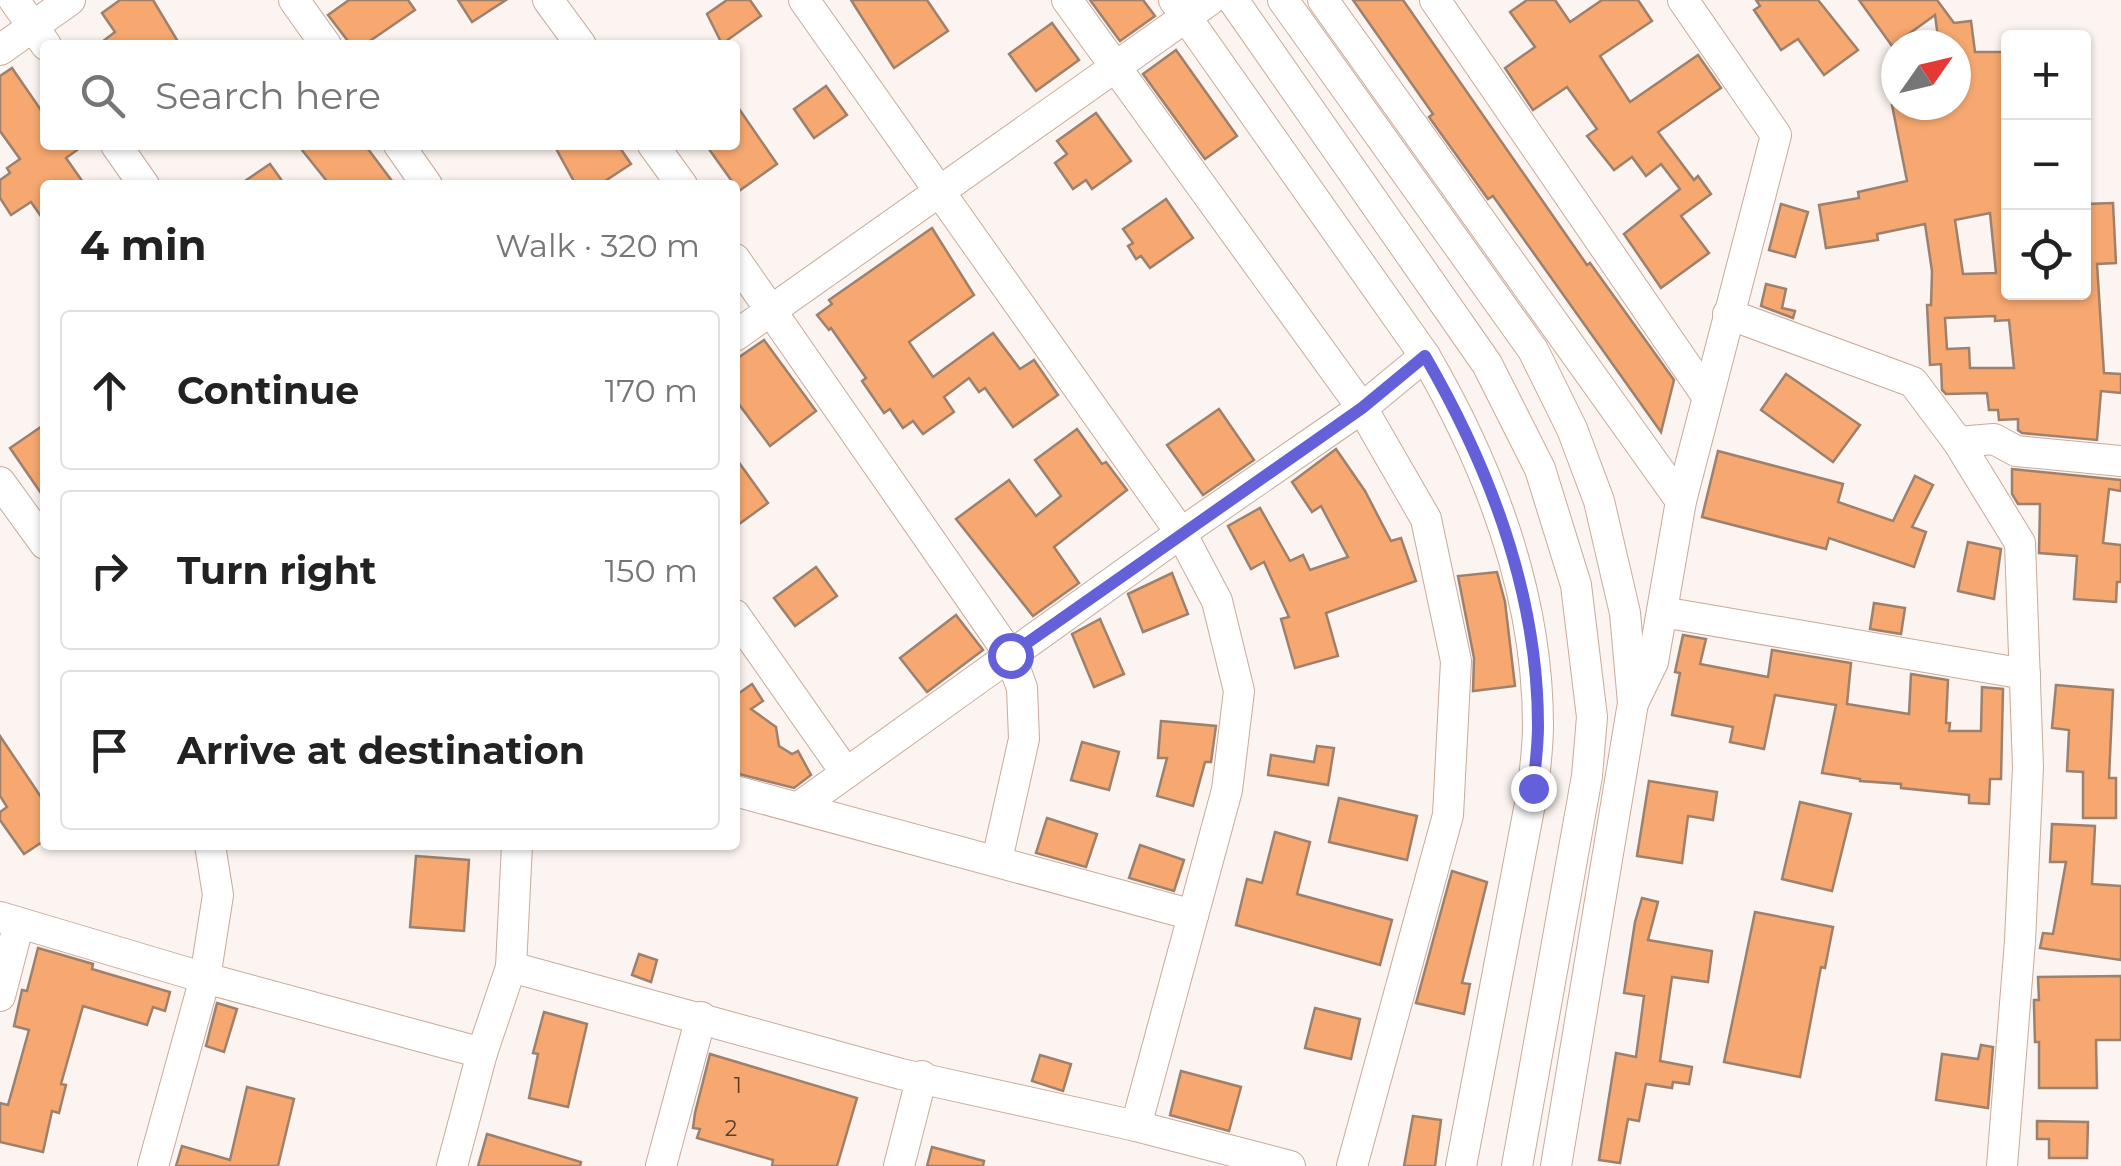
<!DOCTYPE html>
<meta charset="utf-8">
<style>
body{margin:0;font-family:Montserrat,sans-serif;background:#f6f6f6;color:#222}
.controls{position:absolute;right:30px;top:30px;display:grid;overflow:hidden;border-radius:10px;box-shadow:0 2px 8px #0004}
.controls button{width:90px;height:90px;display:grid;place-items:center;padding:0;border:0;border-bottom:2px solid #e0e0e0;background:#fff;color:#222;font:50px sans-serif}
.compass{position:absolute;left:1881px;top:30px;width:90px;height:90px;border-radius:50%;background:#fff;box-shadow:0 2px 8px #0004;rotate:56deg}
.stop{position:absolute;width:30px;height:30px;margin:-22px;border:8px solid #6360d9;border-radius:50%;background:#fff}
.stop.end{background:#6360d9;border-color:#fff;box-shadow:0 2px 10px #0008}
.list{margin:0;padding:0;list-style:none}
h2{display:flex;justify-content:space-between;align-items:center;height:130px;margin:0;padding:0 40px;font-size:42px}
h2 small{font-size:32px;font-weight:400;color:#767676}
.list li{display:grid;grid-template-columns:65px 1fr auto;gap:30px;align-items:center;box-sizing:border-box;height:160px;margin:0 20px 20px;padding:0 20px;border:2px solid #e0e0e0;border-radius:10px}
.list b{display:block;font-size:38px;white-space:nowrap}
.list em{font-size:32px;font-style:normal;color:#767676}
.icon{flex:none;width:55px;height:55px;fill:none;stroke:currentColor;stroke-width:2;stroke-linecap:round;stroke-linejoin:round}
.map{position:relative;flex:none;width:2121px;height:1166px;overflow:hidden}
.search{position:absolute;background:#fff;box-shadow:0 2px 8px #0004;left:40px;top:40px;width:700px;height:110px;display:flex;align-items:center;gap:25px;box-sizing:border-box;padding:0 35px;border-radius:10px;color:#767676;font-size:38px}
.panel{position:absolute;background:#fff;box-shadow:0 2px 8px #0004;left:40px;top:180px;width:700px;height:670px;border-radius:10px}
.map>svg:first-child{display:block}
.building{fill:#f6a870;stroke:#9d816d;stroke-width:2.5;fill-rule:evenodd}
.lines{fill:none;stroke-linecap:round;stroke-linejoin:round}
.minor-casing{stroke:#caaa99;stroke-width:32}
.minor{stroke:#fff;stroke-width:30}
.route{stroke:#6360d9;stroke-width:12}
.labels{text-anchor:middle;dominant-baseline:central;stroke-width:8;stroke-linejoin:round;paint-order:stroke}
.number-label{font-size:22px;fill:#5a3e2b}
</style>
<div class="map">
<svg width="2121" height="1166" viewBox="0 0 2121 1166">
<rect width="100%" height="100%" fill="#fbf4f0"/>
<g class="building">
<polygon points="120,0 153,0 180,45 98,45 115,32 102,13"/>
<polygon points="349,0 408,0 415,10 364,45 351,45 328,15"/>
<polygon points="458,0 506,0 472,22"/>
<polygon points="727,0 750,0 761,16 722,44 707,14"/>
<polygon points="851,0 927,0 948,31 894,68"/>
<polygon points="1090,0 1143,0 1155,16 1120,41"/>
<polygon points="1353,0 1403,0 1587,265 1590,263 1674,380 1661,432 1493,196 1488,199 1429,117 1433,114"/>
<polygon points="1527,0 1555,0 1570,22 1602,0 1638,0 1652,21 1600,56 1630,102 1698,55 1721,88 1658,132 1694,180 1698,176 1711,194 1681,216 1709,253 1661,288 1624,234 1680,189 1661,164 1646,176 1632,157 1614,170 1587,136 1597,129 1567,87 1533,110 1505,68 1535,47 1510,12"/>
<polygon points="1756,0 1818,0 1858,50 1824,75 1798,39 1781,50 1754,10 1760,6"/>
<path d="M1859 0H1937L1954 23 1971 21 1975 52H2008V292H2084V204L2113 203 2116 263 2097 264 2104 373 2121 374V393L2101 391 2097 440 2022 433 2018 430V419L1999 420 1998 410H1989L1987 393 1946 394 1942 390 1941 364 1930 365 1927 305H1931L1932 271 1925 224 1877 234 1878 240 1826 248 1819 205 1859 198 1858 192 1907 181 1892 105H1956V45H1939L1935 15 1892 46ZM1990 213 1996 273 1963 274 1955 220ZM1995 316V321L2009 320 2014 368H1970L1969 348 1947 349 1945 318Z"/>
<polygon points="1052,23 1079,60 1036,91 1009,54"/>
<polygon points="1176,50 1237,136 1205,159 1143,74"/>
<polygon points="12,68 45,116 45,145 84,145 66,158 85,185 45,185 45,222 31,202 11,215 0,198 0,180 10,173 7,168 20,159 0,131 0,76"/>
<polygon points="826,86 847,115 814,138 794,109"/>
<polygon points="735,103 777,164 739,191 706,145 735,145"/>
<polygon points="1096,113 1131,161 1092,189 1086,180 1073,189 1055,163 1067,154 1057,141"/>
<polygon points="298,145 365,145 395,185 330,185"/>
<polygon points="554,145 618,145 631,164 599,185 576,185"/>
<polygon points="270,164 285,185 239,185"/>
<polygon points="1166,199 1193,238 1150,268 1141,256 1136,259 1128,246 1133,243 1123,229"/>
<polygon points="1781,204 1808,212 1795,257 1769,250"/>
<polygon points="932,228 974,295 909,342 933,377 993,333 1020,369 1034,360 1058,395 1013,427 985,388 979,392 969,378 944,397 954,412 923,434 913,421 903,428 890,409 884,413 862,381 866,378 831,328 829,330 817,315 832,304 829,300"/>
<polygon points="1766,284 1786,289 1782,308 1795,311 1793,318 1761,306"/>
<polygon points="764,340 816,411 770,446 735,399 735,360"/>
<polygon points="1786,374 1860,425 1833,462 1761,410"/>
<polygon points="1219,409 1254,460 1203,495 1167,445"/>
<polygon points="45,424 45,499 10,448"/>
<polygon points="1077,429 1102,464 1106,462 1127,490 1054,547 1079,583 1033,616 956,519 1009,480 1036,516 1061,496 1035,460"/>
<polygon points="1336,449 1365,491 1391,541 1401,538 1416,581 1326,613 1338,656 1295,668 1281,619 1289,617 1264,562 1251,569 1228,526 1260,508 1290,561 1303,555 1310,570 1348,557 1321,506 1312,512 1292,482"/>
<polygon points="1718,451 1843,484 1838,502 1893,521 1915,476 1933,485 1912,527 1926,532 1914,567 1829,538 1826,549 1702,517"/>
<polygon points="735,457 768,503 735,527"/>
<polygon points="2012,469 2121,480 2121,491 2109,489 2103,543 2121,545 2121,582 2117,582 2116,602 2074,599 2077,556 2039,553 2040,504 2018,504 2012,494"/>
<polygon points="1968,542 2001,549 1994,599 1958,591"/>
<polygon points="816,567 837,596 795,626 774,598"/>
<polygon points="1497,572 1505,602 1515,686 1473,691 1474,658 1458,576"/>
<polygon points="1172,573 1188,614 1143,632 1128,594"/>
<polygon points="1874,603 1905,608 1901,634 1870,629"/>
<polygon points="956,615 983,650 927,692 900,658"/>
<polygon points="1100,619 1124,674 1094,687 1072,634"/>
<polygon points="1683,635 1706,639 1700,664 1768,677 1772,650 1851,663 1847,704 1909,714 1911,674 1948,680 1946,723 1950,723 1949,731 1981,731 1982,687 2003,689 2001,779 1990,779 1989,804 1969,803 1969,795 1901,788 1901,784 1860,781 1860,779 1822,773 1836,705 1775,695 1764,749 1730,742 1733,727 1672,715 1680,673 1675,672"/>
<polygon points="752,684 763,701 751,709 776,727 779,746 792,754 798,751 811,775 794,788 735,773 735,696"/>
<polygon points="2056,685 2113,690 2109,778 2116,778 2116,818 2083,818 2083,772 2067,771 2069,730 2052,728"/>
<polygon points="1161,721 1216,726 1211,762 1205,762 1193,806 1157,796 1167,758 1158,758"/>
<polygon points="0,736 45,803 45,840 24,854 0,820 0,812 7,807 0,796"/>
<polygon points="1082,742 1119,752 1109,790 1071,780"/>
<polygon points="1317,746 1334,748 1328,785 1268,775 1271,755 1314,762"/>
<polygon points="1649,781 1717,792 1713,820 1688,816 1682,863 1637,856"/>
<polygon points="1339,798 1417,816 1407,860 1329,842"/>
<polygon points="1800,802 1851,814 1832,891 1782,879"/>
<polygon points="1047,818 1097,834 1086,867 1036,853"/>
<polygon points="2052,824 2095,826 2092,884 2121,886 2121,960 2040,948 2043,933 2053,934 2066,862 2050,862"/>
<polygon points="1275,832 1310,842 1297,894 1392,920 1380,965 1236,925 1247,879 1262,883"/>
<polygon points="1140,845 1184,860 1174,891 1129,878"/>
<polygon points="416,856 469,860 464,931 410,927"/>
<polygon points="1452,871 1487,882 1462,983 1470,984 1464,1014 1416,1003"/>
<polygon points="1642,898 1658,902 1648,940 1712,951 1708,982 1672,977 1660,1061 1692,1067 1689,1084 1673,1082 1672,1088 1646,1084 1639,1121 1628,1119 1620,1163 1599,1160 1616,1053 1636,1057 1644,996 1624,993 1635,922"/>
<polygon points="1755,912 1833,927 1825,968 1821,967 1800,1077 1724,1062"/>
<polygon points="38,948 93,964 92,969 170,992 165,1011 153,1007 147,1025 83,1006 61,1084 66,1085 59,1113 52,1111 43,1152 0,1142 0,1103 8,1105 29,1030 14,1026 22,990 27,991"/>
<polygon points="639,954 657,960 651,982 632,975"/>
<polygon points="2121,976 2121,1040 2096,1040 2097,1088 2039,1088 2039,1042 2035,1042 2034,1006 2034,1000 2039,1000 2038,977"/>
<polygon points="217,1003 237,1009 224,1052 206,1046"/>
<polygon points="1315,1008 1360,1019 1351,1059 1305,1048"/>
<polygon points="544,1012 587,1024 568,1107 529,1098 538,1054 533,1053"/>
<polygon points="1981,1045 1993,1047 1988,1108 1936,1100 1942,1054 1978,1059"/>
<polygon points="710,1054 857,1098 837,1166 772,1166 773,1160 697,1138 700,1129 693,1128 695,1113"/>
<polygon points="1040,1055 1071,1064 1063,1091 1032,1081"/>
<polygon points="1181,1071 1241,1087 1229,1131 1170,1115"/>
<polygon points="247,1087 294,1099 278,1166 176,1166 182,1146 230,1160"/>
<polygon points="1413,1116 1441,1120 1435,1166 1404,1166"/>
<polygon points="2037,1121 2088,1122 2087,1158 2049,1158 2049,1139 2037,1139"/>
<polygon points="487,1134 581,1162 580,1166 478,1166"/>
<polygon points="932,1147 984,1161 983,1166 927,1166"/>
</g>
<g class="lines">
<defs>
<g id="minor">
<polyline points="14,0 46,45"/>
<polyline points="294,0 326,45"/>
<polyline points="548,0 581,45"/>
<polyline points="804,0 1181,533 1217,601 1239,691 1227,790 1136,1126"/>
<polyline points="1067,0 1362,408 1426,519 1456,661 1448,815 1352,1166"/>
<path d="M1174 0 1425 356C1490 468 1538 595 1538 726 1538 747 1535 768 1533 788L1461 1166"/>
<polyline points="1233,0 1487,364 1540,469 1576,585 1592,717 1587,776 1517,1166"/>
<polyline points="1283,0 1533,350 1572,429 1599,501 1625,613 1633,703 1556,1166"/>
<polyline points="1323,0 1681,501"/>
<polyline points="1435,0 1707,396"/>
<polyline points="0,50 70,0"/>
<polyline points="116,145 144,185"/>
<polyline points="399,145 427,185"/>
<polyline points="653,145 682,185"/>
<polyline points="735,259 1010,655 1022,688 1024,739 997,860"/>
<polyline points="1728,314 1913,382 1958,442 2020,543 2028,767 2020,941 2002,1166"/>
<polyline points="735,336 1210,0"/>
<polyline points="1958,442 1994,439 2016,451 2121,461"/>
<polyline points="0,482 45,544"/>
<polyline points="1662,612 2025,674"/>
<polyline points="735,615 846,773"/>
<polyline points="1633,703 1653,662 1681,501 1776,135 1683,0"/>
<polyline points="735,791 1193,915"/>
<polyline points="799,807 1181,533 1362,408 1425,356"/>
<polyline points="0,917 205,978 482,1053"/>
<polyline points="511,967 901,1074 1136,1126 1290,1166"/>
<polyline points="0,996 19,923"/>
<polyline points="153,1166 205,978 218,895 210,845"/>
<polyline points="452,1166 482,1053 511,967 517,845"/>
<polyline points="661,1166 701,1017"/>
<polyline points="899,1166 922,1076"/>
</g>
</defs>
<use href="#minor" class="minor-casing"/>
<use href="#minor" class="minor"/>
</g>
<g class="lines">
<path class="route" d="M1010 655 1362 408 1425 356C1490 468 1538 595 1538 726 1538 747 1535 768 1533 788"/>
</g>
<g class="labels">
<g class="number-label">
<text x="738" y="1085">1</text>
<text x="731" y="1128">2</text>
</g>
</g>
</svg>
<div class="controls">
<button>+</button>
<button>−</button>
<button><svg class="icon" aria-label="locate" viewBox="0 0 24 24"><circle cx="12" cy="12" r="6"/><path d="M12 2v4M12 18v4M2 12h4M18 12h4"/></svg></button>
</div>
<svg class="compass" viewBox="-18 -18 36 36"><path d="M0-13l5 13h-10z" fill="#e53935"/><path d="M0 13l5-13h-10z" fill="#767676"/></svg>
<div class="stop" style="left:1010px;top:655px"></div>
<div class="stop end" style="left:1533px;top:788px"></div>
<div class="search"><svg class="icon" aria-label="search" viewBox="0 0 24 24"><circle cx="10" cy="10" r="6"/><path d="M15 15l6 6"/></svg>Search here</div>
<section class="panel">
<h2>4 min<small>Walk · 320 m</small></h2>
<ul class="list">
<li><svg class="icon" aria-label="ahead" viewBox="0 0 24 24"><path d="M12 20V5M6 11l6-6 6 6"/></svg><div><b>Continue</b></div><em>170 m</em></li>
<li><svg class="icon" aria-label="right" viewBox="0 0 24 24"><path d="M7 20v-9h11M14 6l5 5-5 5"/></svg><div><b>Turn right</b></div><em>150 m</em></li>
<li><svg class="icon" aria-label="arrive" viewBox="0 0 24 24"><path d="M6 21V4h12l-3 4 3 4H6"/></svg><div><b>Arrive at destination</b></div></li>
</ul>
</section>
</div>
